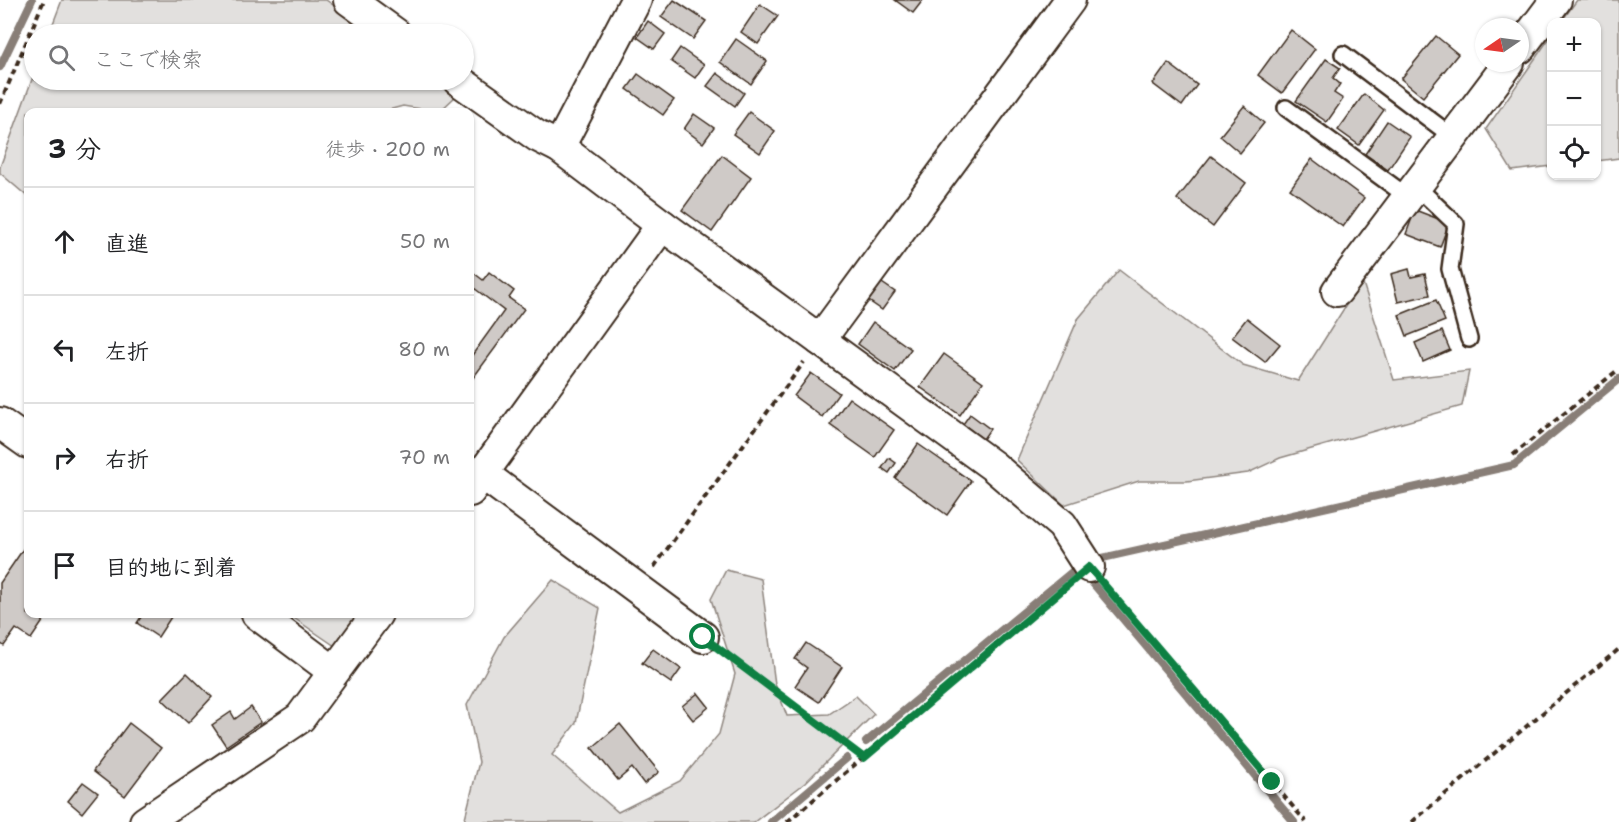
<!DOCTYPE html>
<html lang="ja">
<meta charset="utf-8">
<style>
body{margin:0;font-family:"Shantell Sans","Klee One",sans-serif;background:#f6f6f6;color:#202124}
.controls{position:absolute;right:18px;top:18px;display:grid;overflow:hidden;border-radius:12px;box-shadow:0 2px 4px #0004}
.controls button{width:54px;height:54px;display:grid;place-items:center;padding:0;border:0;border-bottom:2px solid #e0e0e0;background:#fff;color:#202124;font:30px sans-serif}
.compass{position:absolute;left:1475px;top:18px;width:54px;height:54px;border-radius:50%;background:#fff;box-shadow:0 2px 4px #0004;rotate:257deg}
.stop{position:absolute;width:18px;height:18px;margin:-14px;border:4px solid #0b8043;border-radius:50%;background:#fff}
.stop.end{background:#0b8043;border-color:#fff;box-shadow:0 2px 6px #0008}
.list{margin:0;padding:0;list-style:none}
h2{display:flex;justify-content:space-between;align-items:center;height:78px;margin:0;padding:0 24px;font-size:26px}
h2 small{font-size:20px;font-weight:400;color:#757577}
.list li{display:grid;grid-template-columns:39px 1fr auto;gap:18px;align-items:center;box-sizing:border-box;height:108px;padding:0 24px;border-top:2px solid #e0e0e0}
.list b{display:block;font-size:22px;white-space:nowrap}
.list em{font-size:20px;font-style:normal;color:#757577}
.icon{flex:none;width:33px;height:33px;fill:none;stroke:currentColor;stroke-width:2;stroke-linecap:round;stroke-linejoin:round}
.map{position:relative;flex:none;width:1619px;height:822px;overflow:hidden}
.search{position:absolute;background:#fff;box-shadow:0 2px 4px #0004;left:24px;top:24px;width:450px;height:66px;display:flex;align-items:center;gap:15px;box-sizing:border-box;padding:0 21px;border-radius:33px;color:#757577;font-size:22px}
.panel{position:absolute;background:#fff;box-shadow:0 2px 4px #0004;left:24px;top:108px;width:450px;height:510px;border-radius:12px}
.map>svg:first-child{display:block}
.green{fill:#e2e0de;stroke:#8e857e;stroke-width:1.5}
.lines{fill:none;stroke-linecap:round;stroke-linejoin:round}
.stream{stroke:#887e77;stroke-width:8}
.building{fill:#cfcac7;stroke:#3b2a1e;stroke-width:1.5}
.lane-casing{stroke:#3b2a1e;stroke-width:20}
.street-casing{stroke:#3b2a1e;stroke-width:34}
.path{stroke:#3b2a1e;stroke-width:4;stroke-dasharray:6 4.5;stroke-linecap:butt}
.lane{stroke:#fff;stroke-width:15}
.street{stroke:#fff;stroke-width:30}
.route{stroke:#0b8043;stroke-width:8}
</style>
<div class="map">
<svg width="1619" height="822" viewBox="0 0 1619 822">
<rect width="100%" height="100%" fill="#fff"/>
<filter id="ink" filterUnits="userSpaceOnUse"><feTurbulence type="fractalNoise" baseFrequency=".0167" numOctaves="2"/><feDisplacementMap in="SourceGraphic" scale="12" xChannelSelector="R" yChannelSelector="G"/><feConvolveMatrix kernelMatrix="1 2 1 2 8 2 1 2 1" color-interpolation-filters="sRGB"/></filter>
<g filter="url(#ink)">
<g class="green">
<polygon points="62,0 326,0 374,34 49,34"/>
<polygon points="1577,0 1619,0 1619,158 1597,161 1596,22 1561,22"/>
<polygon points="1551,36 1551,166 1512,171 1486,129"/>
<polygon points="34,74 34,80 436,80 457,95 439,112 403,106 381,112 28,112 28,197 0,173 0,167"/>
<polygon points="1119,270 1243,365 1298,381 1362,280 1394,380 1469,371 1462,406 1280,458 1248,473 1187,481 1139,481 1064,505 1017,460 1078,319"/>
<polygon points="726,570 761,579 775,684 787,716 829,714 856,696 874,714 805,783 754,822 464,822 479,762 467,705 504,637 553,580 600,608 576,723 552,755 618,812 680,781 719,734 735,674 711,599"/>
<polygon points="288,614 358,614 335,646"/>
</g>
<g class="lines">
<g class="stream">
<polyline points="0,67 32,0"/>
<polyline points="1098,559 1514,465 1619,379"/>
<polyline points="1090,580 1294,822"/>
<polyline points="866,742 1079,566"/>
<polyline points="771,822 847,758"/>
</g>
</g>
<g class="building">
<polygon points="674,0 706,21 693,39 661,17"/>
<polygon points="895,0 923,0 913,13"/>
<polygon points="760,4 778,16 758,44 741,32"/>
<polygon points="648,21 665,34 654,49 637,37"/>
<polygon points="1291,30 1315,49 1282,93 1258,75"/>
<polygon points="1436,36 1458,54 1423,97 1401,79"/>
<polygon points="736,39 767,61 751,84 720,62"/>
<polygon points="680,48 704,65 695,78 671,61"/>
<polygon points="1326,59 1340,68 1333,78 1340,84 1334,93 1343,99 1327,122 1296,101"/>
<polygon points="1168,63 1197,85 1182,106 1153,84"/>
<polygon points="717,73 744,93 735,106 707,86"/>
<polygon points="638,74 674,100 663,115 627,89"/>
<polygon points="1364,94 1384,110 1359,145 1338,130"/>
<polygon points="1244,106 1264,123 1240,153 1220,136"/>
<polygon points="749,112 775,131 760,153 733,134"/>
<polygon points="694,114 714,128 703,143 684,129"/>
<polygon points="1387,121 1410,137 1388,170 1365,154"/>
<polygon points="722,155 751,177 712,232 682,210"/>
<polygon points="1211,156 1246,183 1213,227 1177,199"/>
<polygon points="1312,159 1364,198 1343,227 1290,189"/>
<polygon points="1415,210 1449,223 1440,247 1406,234"/>
<polygon points="1409,269 1411,277 1425,274 1430,295 1398,302 1391,274"/>
<polygon points="470,270 483,280 489,272 514,291 509,298 524,309 470,382 470,358 504,311 470,285"/>
<polygon points="876,279 895,292 882,310 863,297"/>
<polygon points="1436,300 1445,321 1407,336 1399,315"/>
<polygon points="1247,318 1280,344 1265,362 1232,337"/>
<polygon points="873,322 911,349 895,371 858,344"/>
<polygon points="1442,331 1450,350 1423,362 1415,343"/>
<polygon points="944,354 983,382 960,415 920,387"/>
<polygon points="811,373 839,393 822,417 794,396"/>
<polygon points="849,398 894,430 875,457 830,425"/>
<polygon points="970,414 990,429 983,439 963,424"/>
<polygon points="918,444 971,481 947,515 895,478"/>
<polygon points="889,458 896,463 889,473 882,468"/>
<polygon points="28,542 28,614 48,614 31,639 16,629 4,646 0,643 0,583"/>
<polygon points="143,614 173,614 158,637 137,623"/>
<polygon points="806,643 842,667 819,702 795,686 807,668 795,659"/>
<polygon points="653,649 681,669 671,683 642,663"/>
<polygon points="187,673 212,697 188,723 162,699"/>
<polygon points="698,693 709,707 693,720 682,706"/>
<polygon points="251,707 261,722 226,746 212,725 231,712 235,719"/>
<polygon points="129,723 161,748 125,796 93,771"/>
<polygon points="620,724 659,772 644,784 632,768 618,780 592,748"/>
<polygon points="83,782 98,793 82,813 68,801"/>
</g>
<g class="lines">
<defs>
<g id="lane">
<polyline points="1343,54 1453,137"/>
<polyline points="1286,108 1408,197"/>
<polyline points="1416,186 1456,224 1450,269 1469,339"/>
</g>
<g id="street">
<polyline points="349,0 396,34"/>
<polyline points="1520,48 1556,0"/>
<polyline points="458,80 537,136 559,147 662,225 470,491"/>
<polyline points="559,147 636,0"/>
<polyline points="662,225 993,466 1062,525 1089,567"/>
<polyline points="1337,291 1509,63"/>
<polyline points="820,340 1070,0"/>
<polyline points="0,423 28,443"/>
<polyline points="483,474 703,637"/>
<polyline points="257,614 333,671"/>
<polyline points="145,822 300,718 377,614"/>
</g>
</defs>
<use href="#lane" class="lane-casing"/>
<use href="#street" class="street-casing"/>
<g class="path">
<polyline points="0,104 44,0"/>
<polyline points="1513,455 1619,369"/>
<polyline points="654,567 804,362"/>
<polyline points="1106,587 1306,822"/>
<polyline points="725,654 864,758"/>
<polyline points="787,822 1069,584"/>
<polyline points="1412,822 1619,649"/>
</g>
<use href="#lane" class="lane"/>
<use href="#street" class="street"/>
</g>
</g>
<g class="lines" filter="url(#ink)">
<polyline class="route" points="703,637 864,758 1089,567 1272,782"/>
</g>
</svg>
<div class="controls">
<button>+</button>
<button>−</button>
<button><svg class="icon" aria-label="locate" viewBox="0 0 24 24"><circle cx="12" cy="12" r="6"/><path d="M12 2v4M12 18v4M2 12h4M18 12h4"/></svg></button>
</div>
<svg class="compass" viewBox="-18 -18 36 36"><path d="M0-13l5 13h-10z" fill="#e53935"/><path d="M0 13l5-13h-10z" fill="#757577"/></svg>
<div class="stop" style="left:703px;top:637px"></div>
<div class="stop end" style="left:1272px;top:782px"></div>
<div class="search"><svg class="icon" aria-label="search" viewBox="0 0 24 24"><circle cx="10" cy="10" r="6"/><path d="M15 15l6 6"/></svg>ここで検索</div>
<section class="panel">
<h2>3 分<small>徒歩 · 200 m</small></h2>
<ul class="list">
<li><svg class="icon" aria-label="ahead" viewBox="0 0 24 24"><path d="M12 20V5M6 11l6-6 6 6"/></svg><div><b>直進</b></div><em>50 m</em></li>
<li><svg class="icon" aria-label="left" viewBox="0 0 24 24"><path d="M17 20v-9H6M10 6l-5 5 5 5"/></svg><div><b>左折</b></div><em>80 m</em></li>
<li><svg class="icon" aria-label="right" viewBox="0 0 24 24"><path d="M7 20v-9h11M14 6l5 5-5 5"/></svg><div><b>右折</b></div><em>70 m</em></li>
<li><svg class="icon" aria-label="arrive" viewBox="0 0 24 24"><path d="M6 21V4h12l-3 4 3 4H6"/></svg><div><b>目的地に到着</b></div></li>
</ul>
</section>
</div>
